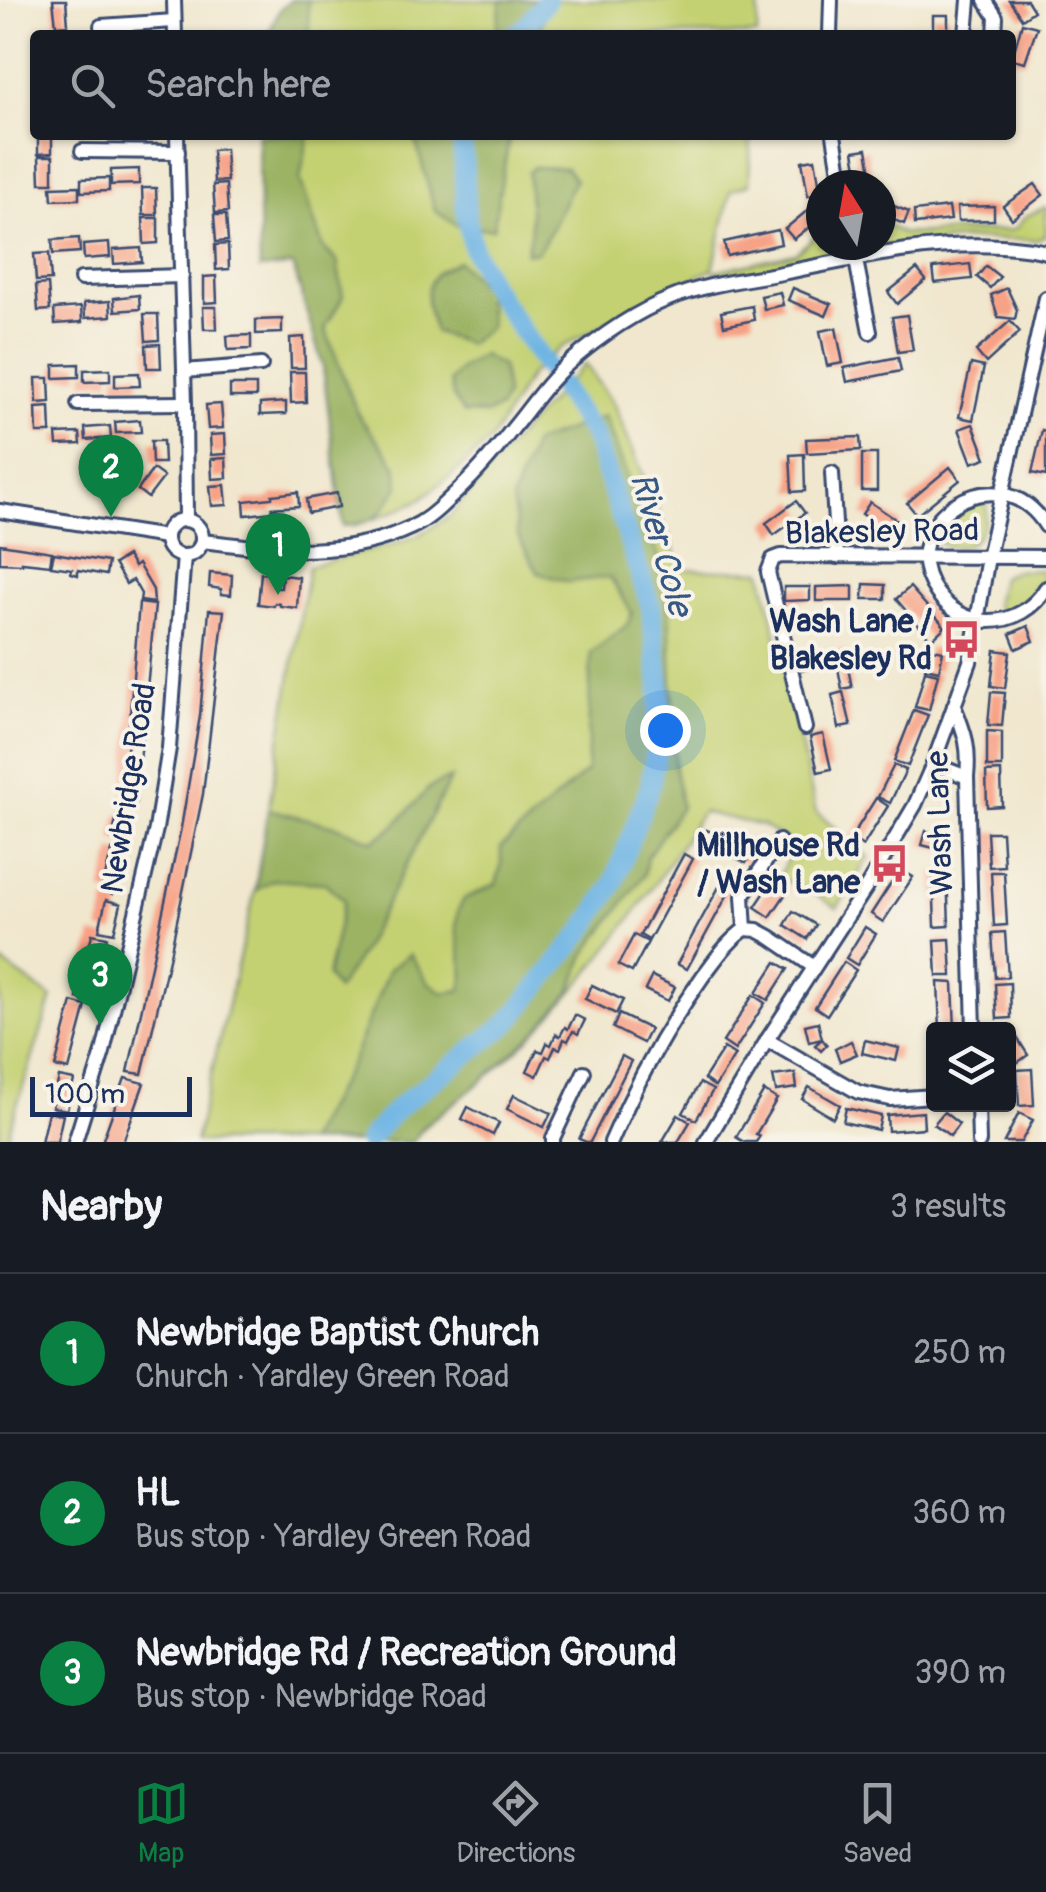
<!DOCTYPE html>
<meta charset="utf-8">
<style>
body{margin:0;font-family:Pangolin,sans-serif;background:#20242c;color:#f1f3f6}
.controls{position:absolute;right:30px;bottom:30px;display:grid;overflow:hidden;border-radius:10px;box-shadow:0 2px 8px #0004}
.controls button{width:90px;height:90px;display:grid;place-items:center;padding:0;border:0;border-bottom:2px solid #363941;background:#171b24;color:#f1f3f6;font:50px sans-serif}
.compass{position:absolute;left:806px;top:170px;width:90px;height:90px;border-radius:50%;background:#171b24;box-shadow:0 2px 8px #0004;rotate:349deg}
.scale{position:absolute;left:30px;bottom:25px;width:162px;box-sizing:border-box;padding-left:10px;border:5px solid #1b2f5e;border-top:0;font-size:28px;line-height:35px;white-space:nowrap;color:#1b2f5e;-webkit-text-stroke:8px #f7f3e8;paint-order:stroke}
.you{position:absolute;left:665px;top:730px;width:35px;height:35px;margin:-25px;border:8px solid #fff;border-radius:50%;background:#1a73e8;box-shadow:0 0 0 15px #1a73e833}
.badge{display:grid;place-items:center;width:65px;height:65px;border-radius:50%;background:#0b8043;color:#fff;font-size:32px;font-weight:700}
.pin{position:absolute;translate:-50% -82px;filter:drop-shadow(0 2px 5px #0008)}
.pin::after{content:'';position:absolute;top:52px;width:35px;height:30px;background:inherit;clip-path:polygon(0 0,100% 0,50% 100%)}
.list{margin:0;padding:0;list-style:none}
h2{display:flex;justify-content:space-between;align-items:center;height:130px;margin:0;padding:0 40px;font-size:42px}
h2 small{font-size:32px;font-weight:400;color:#9ea1a6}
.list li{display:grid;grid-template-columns:65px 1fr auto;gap:30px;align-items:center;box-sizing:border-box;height:160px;padding:0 40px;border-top:2px solid #363941}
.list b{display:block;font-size:38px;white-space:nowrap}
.list p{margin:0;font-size:32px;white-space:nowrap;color:#9ea1a6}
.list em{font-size:32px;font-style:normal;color:#9ea1a6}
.icon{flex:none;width:55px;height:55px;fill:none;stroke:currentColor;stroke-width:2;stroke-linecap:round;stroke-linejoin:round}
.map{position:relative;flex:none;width:1046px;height:1142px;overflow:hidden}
.search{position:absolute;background:#171b24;box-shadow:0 2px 8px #0004;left:30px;right:30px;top:30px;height:110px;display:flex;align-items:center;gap:25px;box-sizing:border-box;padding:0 35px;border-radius:10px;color:#9ea1a6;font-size:38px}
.sheet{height:610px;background:#171b24}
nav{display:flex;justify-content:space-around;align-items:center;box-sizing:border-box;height:140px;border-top:2px solid #363941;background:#171b24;font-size:28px;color:#9ea1a6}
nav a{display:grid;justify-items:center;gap:5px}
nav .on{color:#0b8043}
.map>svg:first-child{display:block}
.green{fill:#c4d172;stroke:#708068;stroke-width:2.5}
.forest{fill:#9bb364;stroke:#5b7161;stroke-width:2.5}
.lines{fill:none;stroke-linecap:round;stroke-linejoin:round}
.river{stroke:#6db4e4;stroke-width:20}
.building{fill:#f7a185}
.minor-casing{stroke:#3b4b6f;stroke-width:18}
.minor{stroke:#fff;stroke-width:12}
.labels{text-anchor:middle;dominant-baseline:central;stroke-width:8;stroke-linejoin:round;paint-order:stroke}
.street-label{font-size:32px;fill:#1b2f5e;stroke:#f7f3e8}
.poi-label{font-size:32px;font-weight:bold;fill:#1b2f5e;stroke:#f7f3e8;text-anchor:end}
.water-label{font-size:35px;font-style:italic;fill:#345786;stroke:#f7f3e8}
</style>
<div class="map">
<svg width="1046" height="1142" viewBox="0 0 1046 1142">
<rect width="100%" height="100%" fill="#f7f3e8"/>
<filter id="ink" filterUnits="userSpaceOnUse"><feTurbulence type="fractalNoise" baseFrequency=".01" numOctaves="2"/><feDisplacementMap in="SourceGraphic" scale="20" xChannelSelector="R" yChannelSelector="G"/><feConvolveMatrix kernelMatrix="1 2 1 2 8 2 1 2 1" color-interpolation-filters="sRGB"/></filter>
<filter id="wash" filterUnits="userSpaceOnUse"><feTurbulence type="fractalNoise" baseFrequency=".0048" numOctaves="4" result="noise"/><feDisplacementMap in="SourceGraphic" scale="40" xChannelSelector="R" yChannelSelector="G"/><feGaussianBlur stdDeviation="2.25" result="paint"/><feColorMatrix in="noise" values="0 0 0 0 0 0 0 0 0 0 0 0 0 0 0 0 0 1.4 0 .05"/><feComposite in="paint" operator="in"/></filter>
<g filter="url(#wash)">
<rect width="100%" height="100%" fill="#f0e7ce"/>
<g class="green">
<polygon points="291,0 759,0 757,35 268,35 279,11"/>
<polygon points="258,135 751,135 749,184 731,190 713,269 639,305 560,348 530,375 491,440 454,473 418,501 388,514 356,525 343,526 323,367 293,265 260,269"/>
<polygon points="1046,207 1046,235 1037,240 963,239 870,251 863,248 862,245 881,245 881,222 903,234 1014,230 1026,216"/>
<polygon points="821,231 821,245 840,245 836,255 713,282 716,271 796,253"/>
<path d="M585 364 614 405 682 569 762 571 816 812 869 857 837 908 812 892 778 878 794 846 763 826 702 812C651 893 596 972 528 1039 506 1061 482 1081 458 1100 441 1113 424 1124 413 1142H195L255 891 309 566 383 547 415 537 450 516 523 430Z"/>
<path d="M987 501C987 534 971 557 935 542 939 515 962 505 987 501Z"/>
<path d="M1042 570 1044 578C1033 597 1024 610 1001 613L995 606 1001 577 1015 571Z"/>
<polygon points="0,961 52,998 5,1142 0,1142"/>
</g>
<g class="forest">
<polygon points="291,0 308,0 309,35 268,35 279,11"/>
<polygon points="501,0 551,0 538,35 496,35"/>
<path d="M258 135H309L300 179 323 247 337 261 343 297 325 328 358 415 396 465 399 486C380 515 380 522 343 526L323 367 293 265 260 269Z"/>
<polygon points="414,135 510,135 493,229 458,226 435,211"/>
<path d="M534 167 566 168 575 180C561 203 554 231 537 252L526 253 531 230 528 172Z"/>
<path d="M458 261 486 291 490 327 468 344 435 332C429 314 420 291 436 274 440 269 452 265 458 261Z"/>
<polygon points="483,355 502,366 506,394 500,408 486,414 463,413 453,396 450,381 462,367"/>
<polygon points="604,416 668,580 675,768 681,807 647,857 644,875 585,955 570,993 529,1039 478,1084 422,1127 413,1142 307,1142 351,1063 389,969 410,954 427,981 443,993 461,990 464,974 456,927 458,910 464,899 496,884 501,865 501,847 587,771 591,653 627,625 632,613 610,577 568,582 538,573 518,536 512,498 534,443"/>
<polygon points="451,778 362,951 337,990 327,976 344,900 325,883 273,880 255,891 268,809 339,827 373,841 392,828 430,787"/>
</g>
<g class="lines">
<g class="river">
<polyline points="514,35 525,28 547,0"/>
<polyline points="368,1142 373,1134 397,1108 508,1023 585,929 613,885 650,786 658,739 660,686 651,607 594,436 491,286 473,249 466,214 462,135"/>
</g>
</g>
<g id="blocks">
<g class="building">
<polygon points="53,0 66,0 68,25 56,26"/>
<polygon points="1009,0 1027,0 1034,11 1022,19"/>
<rect x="933" y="15" width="15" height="20"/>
<polygon points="1022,23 1037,27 1025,62 1012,59"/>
<polygon points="38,135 52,135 52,153 38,154"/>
<polygon points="225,149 227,181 214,182 212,150"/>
<polygon points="867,149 873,185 860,185 854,151"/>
<polygon points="39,156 53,156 53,183 40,183"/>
<polygon points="815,159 821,194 808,196 802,161"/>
<polygon points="139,169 139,184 111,185 111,170"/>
<polygon points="109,178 109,191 81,192 81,179"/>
<polygon points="226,184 228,212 215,213 213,185"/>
<polygon points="1035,184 1043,195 1012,219 1003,206"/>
<polygon points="79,186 79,199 52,200 51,187"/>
<polygon points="142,188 156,188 157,215 143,215"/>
<polygon points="881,201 909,212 904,224 881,215"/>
<polygon points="814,205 821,213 821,218 794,239 785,229"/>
<polygon points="994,206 994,220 958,221 957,207"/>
<polygon points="949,207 951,220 915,224 914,211"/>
<polygon points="214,215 226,215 228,241 216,242"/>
<polygon points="143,218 158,218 158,243 144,244"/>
<polygon points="778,230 781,244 727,256 724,242"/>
<polygon points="79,238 80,252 53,254 52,240"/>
<polygon points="109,243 110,257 84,259 83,245"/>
<polygon points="228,244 229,269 216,270 215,245"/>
<polygon points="141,248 142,262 114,264 113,250"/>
<polygon points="49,253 51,280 36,281 34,254"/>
<polygon points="970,264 972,279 935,283 933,268"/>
<polygon points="986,266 1000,277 990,288 977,277"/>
<polygon points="917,269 926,280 897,304 888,292"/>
<polygon points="216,276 217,302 204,303 204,277"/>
<polygon points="48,284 50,310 38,311 36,285"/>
<polygon points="793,288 831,304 826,316 788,300"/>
<polygon points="1007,288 1017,310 1015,319 998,317 991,295"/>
<polygon points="780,292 783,305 764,309 761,296"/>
<polygon points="139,295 140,309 115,311 114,298"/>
<polygon points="110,301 111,316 85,318 84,303"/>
<polygon points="752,306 754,320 724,326 721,312"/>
<polygon points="81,307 82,322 55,324 54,309"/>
<polygon points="203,307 216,307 217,329 204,329"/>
<polygon points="144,314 158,314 159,340 146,341"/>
<polygon points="907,315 913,350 898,352 892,317"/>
<polygon points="282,319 282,333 256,334 256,320"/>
<polygon points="1010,321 1020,332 986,363 976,351"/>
<polygon points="836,328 843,363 827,366 820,331"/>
<polygon points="251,335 251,349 228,350 227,336"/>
<polygon points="304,337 305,368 291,368 290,338"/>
<polygon points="160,344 161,368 147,368 146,345"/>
<polygon points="898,357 901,371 847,382 844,368"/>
<polygon points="79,364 79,377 54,378 54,365"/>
<polygon points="971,364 984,367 973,420 959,417"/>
<polygon points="110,369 110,381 84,382 84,370"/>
<polygon points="290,372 305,372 306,402 291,403"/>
<polygon points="139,373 140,386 115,387 115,374"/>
<polygon points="36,378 49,378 50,402 37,403"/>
<rect x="230" y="385" width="26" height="12"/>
<polygon points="286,402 286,414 260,415 260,404"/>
<polygon points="221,404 223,428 208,429 206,405"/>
<polygon points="50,407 51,433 37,433 36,408"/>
<polygon points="140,420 141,432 116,433 115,422"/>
<polygon points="973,424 986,458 972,463 959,429"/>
<polygon points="110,426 111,438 86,440 85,428"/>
<polygon points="1042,430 1046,431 1046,476 1032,473"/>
<polygon points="80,433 81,444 57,445 56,434"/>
<polygon points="225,434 226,454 211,455 210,435"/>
<polygon points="860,437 861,450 807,453 806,439"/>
<polygon points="151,441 163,441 164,463 152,463"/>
<polygon points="804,454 805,491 792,492 790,455"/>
<rect x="862" y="454" width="15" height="37"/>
<polygon points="226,458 227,478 212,479 211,459"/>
<polygon points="950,467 960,480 917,515 907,503"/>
<polygon points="153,469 164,477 148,498 138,490"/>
<polygon points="225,485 227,505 212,506 210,486"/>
<polygon points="298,492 299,506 272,508 273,512 245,515 244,501 272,498 272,495"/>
<polygon points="337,493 339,507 308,513 306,499"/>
<polygon points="796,501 805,513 774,535 766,523"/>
<polygon points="870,502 901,523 893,535 862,514"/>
<polygon points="0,544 52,552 50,565 22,562 22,564 0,563"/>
<polygon points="54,553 108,562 106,575 78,570 78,575 71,573 72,569 51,566"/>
<polygon points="127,556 134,567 138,564 153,590 154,603 140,601 141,594 133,580 126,584 114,564"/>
<polygon points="210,573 232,575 231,595 221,594 221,589 209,587"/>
<polygon points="261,573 277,575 276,588 281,588 282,575 299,577 297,608 280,606 280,604 275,603 274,606 258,604"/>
<polygon points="864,584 885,585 885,599 863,599"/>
<polygon points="853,586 853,601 816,601 816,587"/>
<polygon points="784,587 810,587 810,600 784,601"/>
<polygon points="910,587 945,627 931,640 896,599"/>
<polygon points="139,603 155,605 136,803 123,801"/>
<polygon points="209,610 224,611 203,794 170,955 142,1074 128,1072 181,828 200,716"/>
<polygon points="1028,626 1034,641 1016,649 1010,634"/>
<polygon points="929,648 943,651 939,671 925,668"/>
<polygon points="844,650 852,687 842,689 837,663 802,670 800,659"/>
<polygon points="995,650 1010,652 1005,688 991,686"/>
<polygon points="925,671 938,674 929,710 915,707"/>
<polygon points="843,692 851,726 839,728 832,695"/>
<polygon points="991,692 1005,693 1002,726 988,725"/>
<polygon points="914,710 928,715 908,766 894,761"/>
<polygon points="987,731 1002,732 1002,767 987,767"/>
<polygon points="823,734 831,769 818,772 810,737"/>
<polygon points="894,765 906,770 890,803 878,797"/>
<polygon points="1001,771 1002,806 987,807 986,772"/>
<polygon points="876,798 888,806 863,846 851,838"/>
<polygon points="117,815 131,817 126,841 112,839"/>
<polygon points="707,830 752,852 746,863 702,841"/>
<polygon points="926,831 945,836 941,850 922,845"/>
<polygon points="987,832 1002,832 1004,866 989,867"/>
<polygon points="112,850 124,853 113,894 101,891"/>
<polygon points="684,854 693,859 649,940 640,935"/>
<polygon points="900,869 913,877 883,922 871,914"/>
<polygon points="947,871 949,926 935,927 933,872"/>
<polygon points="991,872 1004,872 1007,925 994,926"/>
<polygon points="725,876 735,881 687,969 677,964"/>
<polygon points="774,879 789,889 770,917 755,907"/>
<polygon points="106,900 121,904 114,933 99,930"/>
<polygon points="793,911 816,925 807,939 785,925"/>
<polygon points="865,927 876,934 857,965 846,958"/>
<polygon points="1005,932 1008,977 995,978 992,933"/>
<polygon points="92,934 107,937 100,967 85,964"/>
<polygon points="634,935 648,942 632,972 618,965"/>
<polygon points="950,939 952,976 937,976 935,940"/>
<polygon points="776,962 788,969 768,1000 756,993"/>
<polygon points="844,962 856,970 827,1015 815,1007"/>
<polygon points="83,969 98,972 91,1002 77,998"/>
<polygon points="652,976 675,987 668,1001 645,990"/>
<polygon points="938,982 953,983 955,1030 940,1030"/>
<polygon points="1010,983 1011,1018 997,1019 995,984"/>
<polygon points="592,985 623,1000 616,1014 585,999"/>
<polygon points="753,995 765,1003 735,1050 723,1042"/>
<polygon points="72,1002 86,1006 69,1070 55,1067"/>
<polygon points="619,1014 650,1029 643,1043 613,1028"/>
<polygon points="575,1015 585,1020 578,1034 573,1031 568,1041 564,1039 560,1049 555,1047 550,1058 546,1056 537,1076 527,1071 537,1050 543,1052 547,1043 551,1045 556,1034 560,1036 565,1027 568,1029"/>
<polygon points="818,1022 822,1039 827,1045 821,1051 815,1045 822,1039 809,1042 805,1025"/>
<polygon points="1009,1025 1028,1055 1017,1063 1009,1050 1009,1030 1001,1030"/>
<polygon points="865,1040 899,1048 896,1061 862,1053"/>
<polygon points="851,1041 857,1054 840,1061 835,1049"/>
<polygon points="724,1048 735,1055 715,1087 704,1079"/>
<polygon points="622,1056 631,1061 590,1142 586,1142 579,1139"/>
<polygon points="1032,1069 1034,1105 1019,1106 1017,1070"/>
<polygon points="795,1073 797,1088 776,1091 773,1076"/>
<polygon points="59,1077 74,1080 67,1110 52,1107"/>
<polygon points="125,1078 144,1083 123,1142 102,1142"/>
<polygon points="700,1083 713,1090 696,1120 683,1113"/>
<polygon points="809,1087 840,1105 833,1118 802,1099"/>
<polygon points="764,1091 777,1099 756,1134 760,1136 756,1142 744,1142 736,1137"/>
<polygon points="514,1095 551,1113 544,1127 507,1109"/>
<polygon points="468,1107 499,1123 493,1135 462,1119"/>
<polygon points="846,1108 881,1116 878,1130 843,1122"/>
<polygon points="48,1112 63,1115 57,1142 41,1142"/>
<polygon points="923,1112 924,1128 888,1131 887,1115"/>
<polygon points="944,1112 959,1124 950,1136 934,1124"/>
<polygon points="1019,1113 1033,1120 1021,1142 1004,1142"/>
<polygon points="678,1115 690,1122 678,1142 662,1142"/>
</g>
</g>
</g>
<g filter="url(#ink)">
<use href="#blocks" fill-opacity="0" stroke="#3b4b6f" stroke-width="2.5"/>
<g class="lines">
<defs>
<g id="minor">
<polyline points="174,0 175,35"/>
<polyline points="985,0 996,17 995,35"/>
<polyline points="101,26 174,21"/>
<polyline points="830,35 831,0"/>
<polyline points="966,35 969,0"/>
<polyline points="177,135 185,403 186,520"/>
<polyline points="834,135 842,185"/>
<polyline points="82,151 178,152"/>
<polyline points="853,245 870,332"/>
<polyline points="81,279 182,276"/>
<polyline points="184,371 261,365"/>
<polyline points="78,404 185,403"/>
<polyline points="832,473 837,557"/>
<polyline points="0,511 166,537"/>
<circle cx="184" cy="538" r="18"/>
<path d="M1046 526C998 449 888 523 937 593 949 610 968 621 989 621 1013 621 1034 608 1046 588"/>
<path d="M202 541C275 550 342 560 412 527 426 521 437 511 448 500 473 478 494 453 514 427 532 405 547 382 569 363 599 337 633 313 671 298 705 284 746 280 782 273 854 259 928 241 1001 246 1016 247 1031 248 1046 252"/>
<path d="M954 706C965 733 970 747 967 777L974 1030"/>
<polyline points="805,728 768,572 773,559 781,556 1046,557"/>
<polyline points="933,764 967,777"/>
<polyline points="745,929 743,896 779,841"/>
<polyline points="767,1040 858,1092 890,1099 934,1096"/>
<polyline points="978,1104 979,1142"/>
<polyline points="75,1142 103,1052 156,829 169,748 184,556"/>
<polyline points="553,1142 553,1138 584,1072"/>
<path d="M611 1142C636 1083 666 1028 703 976 716 959 727 942 745 929L757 930 770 937 814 967"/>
<polyline points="706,1142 767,1040 867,886 915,805 933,764 970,662 988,557 1046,298"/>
</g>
</defs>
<use href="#minor" class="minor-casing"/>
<use href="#minor" class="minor"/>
</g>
</g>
<defs>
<symbol id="bus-bare" viewBox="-9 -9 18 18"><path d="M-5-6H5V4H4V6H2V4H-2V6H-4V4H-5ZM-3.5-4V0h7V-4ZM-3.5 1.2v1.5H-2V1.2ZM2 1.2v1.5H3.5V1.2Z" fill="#d1495b" stroke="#f7f3e8" stroke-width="2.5" paint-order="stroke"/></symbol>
</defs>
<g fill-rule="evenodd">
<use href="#bus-bare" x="934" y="612" width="55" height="55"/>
<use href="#bus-bare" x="862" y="836" width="55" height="55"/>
</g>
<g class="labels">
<g class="street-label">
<text transform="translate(882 532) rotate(-1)">Blakesley Road</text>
<text transform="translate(129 788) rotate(-81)">Newbridge Road</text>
<text transform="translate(940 823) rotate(-92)">Wash Lane</text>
</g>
<g class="poi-label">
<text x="932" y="622">Wash Lane /<tspan x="932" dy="37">Blakesley Rd</tspan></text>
<text x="860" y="846">Millhouse Rd<tspan x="860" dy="37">/ Wash Lane</tspan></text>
</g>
<g class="water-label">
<text transform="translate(661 544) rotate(74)">River Cole</text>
</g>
</g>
</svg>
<div class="controls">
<button><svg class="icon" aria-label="layers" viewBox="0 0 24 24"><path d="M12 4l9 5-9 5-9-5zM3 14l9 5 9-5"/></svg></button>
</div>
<svg class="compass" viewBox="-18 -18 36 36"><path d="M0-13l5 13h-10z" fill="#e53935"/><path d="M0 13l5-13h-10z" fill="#9ea1a6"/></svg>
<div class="scale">100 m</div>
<div class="you"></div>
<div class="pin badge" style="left:278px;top:595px">1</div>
<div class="pin badge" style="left:111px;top:517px">2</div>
<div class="pin badge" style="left:100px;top:1025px">3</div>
<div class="search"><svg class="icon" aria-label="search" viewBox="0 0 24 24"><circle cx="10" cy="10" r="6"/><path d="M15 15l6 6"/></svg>Search here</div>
</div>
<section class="sheet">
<h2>Nearby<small>3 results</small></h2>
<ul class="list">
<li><span class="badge">1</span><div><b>Newbridge Baptist Church</b><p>Church · Yardley Green Road</p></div><em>250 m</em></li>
<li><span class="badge">2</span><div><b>HL</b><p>Bus stop · Yardley Green Road</p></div><em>360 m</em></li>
<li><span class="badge">3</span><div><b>Newbridge Rd / Recreation Ground</b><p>Bus stop · Newbridge Road</p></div><em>390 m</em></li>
</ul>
</section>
<nav>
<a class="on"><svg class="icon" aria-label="map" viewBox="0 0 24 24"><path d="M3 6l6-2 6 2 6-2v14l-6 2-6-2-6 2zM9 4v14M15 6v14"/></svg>Map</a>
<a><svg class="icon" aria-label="directions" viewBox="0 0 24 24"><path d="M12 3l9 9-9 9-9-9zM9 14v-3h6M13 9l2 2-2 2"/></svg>Directions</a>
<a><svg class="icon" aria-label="saved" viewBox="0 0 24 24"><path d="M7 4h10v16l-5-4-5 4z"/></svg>Saved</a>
</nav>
